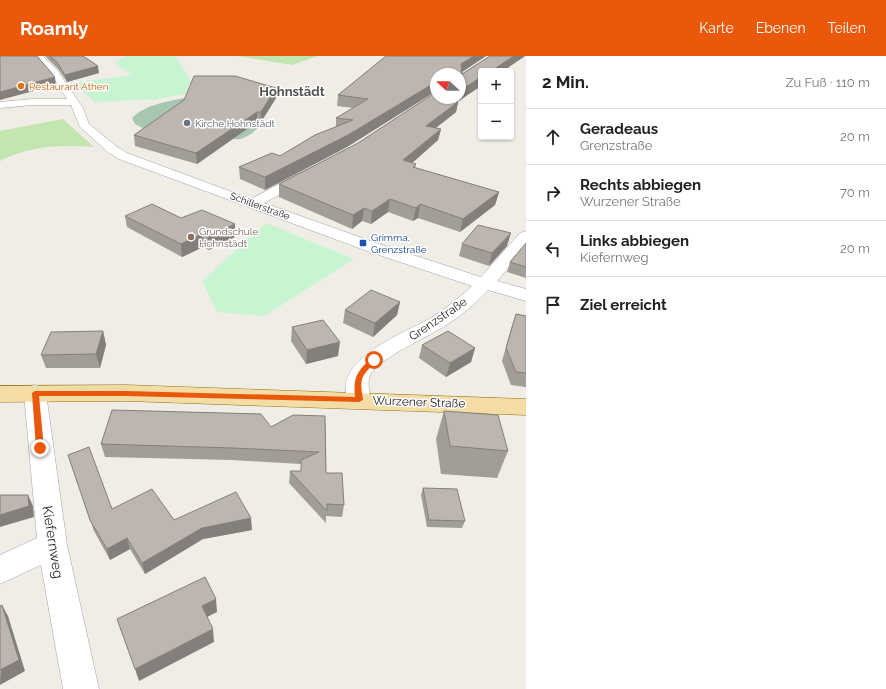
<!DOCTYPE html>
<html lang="de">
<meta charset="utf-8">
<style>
body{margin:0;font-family:Raleway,sans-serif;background:#f6f6f6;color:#222}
.controls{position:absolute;right:12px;top:12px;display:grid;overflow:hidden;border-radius:4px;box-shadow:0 1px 3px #0004}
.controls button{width:36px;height:36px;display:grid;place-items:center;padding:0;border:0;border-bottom:1px solid #e0e0e0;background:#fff;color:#222;font:20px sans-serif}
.compass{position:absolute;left:430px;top:12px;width:36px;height:36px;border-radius:50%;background:#fff;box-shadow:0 1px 3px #0004;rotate:292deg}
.stop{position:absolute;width:12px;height:12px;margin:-9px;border:3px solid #ea580c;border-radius:50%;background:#fff}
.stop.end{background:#ea580c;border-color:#fff;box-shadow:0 1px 4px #0008}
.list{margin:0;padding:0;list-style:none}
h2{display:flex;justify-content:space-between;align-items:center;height:52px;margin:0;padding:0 16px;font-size:17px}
h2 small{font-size:13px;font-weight:400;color:#767676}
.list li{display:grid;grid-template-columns:26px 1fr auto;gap:12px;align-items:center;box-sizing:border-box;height:56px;padding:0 16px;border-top:1px solid #e0e0e0}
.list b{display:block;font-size:15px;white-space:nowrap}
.list p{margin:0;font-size:13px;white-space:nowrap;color:#767676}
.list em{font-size:13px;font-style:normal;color:#767676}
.icon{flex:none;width:22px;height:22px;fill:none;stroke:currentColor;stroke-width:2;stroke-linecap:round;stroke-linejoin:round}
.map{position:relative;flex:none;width:526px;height:633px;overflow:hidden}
header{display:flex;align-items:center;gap:24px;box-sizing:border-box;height:56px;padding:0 20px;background:#ea580c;color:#fff}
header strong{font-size:19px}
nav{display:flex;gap:22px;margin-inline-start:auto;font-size:14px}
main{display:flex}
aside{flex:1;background:#fff}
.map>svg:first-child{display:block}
.grass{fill:#c3e5b0}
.cemetery{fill:#a9c6b1}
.park{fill:#c7f5d1}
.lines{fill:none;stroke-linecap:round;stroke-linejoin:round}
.street-casing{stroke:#a3a3a3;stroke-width:1}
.primary-casing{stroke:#8d730d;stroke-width:1}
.street{fill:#fff;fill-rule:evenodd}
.primary{fill:#f4dca6;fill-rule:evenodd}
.wall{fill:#a29d96}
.shaded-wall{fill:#847f7a}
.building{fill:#bcb6af;stroke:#847f7a}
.route{fill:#ea580c}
.food-dot{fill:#e8710a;stroke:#fff;stroke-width:1.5}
.worship-dot{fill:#6b7280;stroke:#fff;stroke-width:1.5}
.education-dot{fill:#8d6e63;stroke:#fff;stroke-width:1.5}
.transit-dot{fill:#1a4fb4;stroke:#fff;stroke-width:1.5}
.labels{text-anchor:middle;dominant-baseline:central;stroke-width:3;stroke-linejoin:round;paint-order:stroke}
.far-food-label{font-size:10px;fill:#c56008;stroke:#fff;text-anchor:start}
.far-worship-label{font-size:10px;fill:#5b616d;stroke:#fff;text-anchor:start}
.far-street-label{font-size:10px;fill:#1f1f1f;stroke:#fff}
.far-education-label{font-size:10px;fill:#785e54;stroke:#fff;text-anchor:start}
.far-transit-label{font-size:10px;fill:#164399;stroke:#fff;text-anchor:start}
.street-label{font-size:12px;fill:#1f1f1f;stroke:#fff}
.far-district-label{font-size:13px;font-weight:bold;fill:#525252;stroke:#fff}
.near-street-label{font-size:14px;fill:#1f1f1f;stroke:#fff}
</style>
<header>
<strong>Roamly</strong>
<nav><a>Karte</a><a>Ebenen</a><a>Teilen</a></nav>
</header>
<main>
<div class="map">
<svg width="526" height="633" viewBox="0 0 526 633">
<rect width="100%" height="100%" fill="#efede6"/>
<g class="grass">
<polygon points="237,0 318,0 292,9"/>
<path d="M63 63 94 91C59 89 33 89 0 105V75Z"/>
</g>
<path class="cemetery" d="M189 41 264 54C267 66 251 81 240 83 232 84 220 79 211 78L185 95 135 68 132 62C145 48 171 45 189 41Z"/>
<g class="park">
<polygon points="125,0 175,0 191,25 185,38 157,43 95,46 73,27 132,19 115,7"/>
<polygon points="266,167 354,203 264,260 217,256 202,225"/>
</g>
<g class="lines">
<defs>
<g id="street">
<path d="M34 0H43L57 14 83 52 89 68 117 91 127 97 251 143 301 116H311L313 119 311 122 264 147 379 188 481 221 520 177 526 175V191L497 225 526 233V245L488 234C475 248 460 261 443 271 424 283 384 300 371 317 365 327 373 340 367 350L359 352 351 350C325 306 401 279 429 263 444 254 459 242 472 230L367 195 119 103 109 97 80 71 71 49H32L0 52V46L32 43H67L51 18Z"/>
<polygon points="35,329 43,331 46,337 67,489 99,633 63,633 41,509 0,528 0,499 37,482 24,337 27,331"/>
</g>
<polygon id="primary" points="126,329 526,343 526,359 126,345 0,346 0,330"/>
</defs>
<use href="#street" class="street-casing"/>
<use href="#primary" class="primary-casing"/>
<use href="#street" class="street"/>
<use href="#primary" class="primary"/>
</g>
<g class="wall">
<polygon points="45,0 83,0 99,17 67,26 58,13"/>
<polygon points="386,0 486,0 462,16 462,18 490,0 525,0 503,15 481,15 481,30 458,45 458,46 456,56 436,72 441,73 438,84 412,107 416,108 415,112 499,136 495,149 460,176 418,162 413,165 388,156 371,168 362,165 352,173 279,141 279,128 358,87 436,36 436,42 460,42 460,18 436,18 436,35 347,91 265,134 240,123 239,111 272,97 280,100 315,79 336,71 336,62 354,52 337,50 338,39"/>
<polygon points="276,42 261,66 257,66 197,108 135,90 134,79"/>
<polygon points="125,160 181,162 235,168 235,181 209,194 203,191 182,201 127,171"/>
<polygon points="526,187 526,222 507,216 510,206"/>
<polygon points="462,188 507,190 489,210 459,200"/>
<polygon points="400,246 397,259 373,281 343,267 345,254"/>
<polygon points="516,258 526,260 526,331 511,329 502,305 512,270"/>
<polygon points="292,271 338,300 306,308 291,285"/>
<polygon points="103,275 106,289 100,312 46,312 41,299"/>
<polygon points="422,289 475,292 471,306 446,321 419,302"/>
<polygon points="444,355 508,395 497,422 441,418 436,383"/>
<polygon points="325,360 326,417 344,449 342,461 326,460 326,467 289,427 290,415 301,415 301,408 232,404 105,401 101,388 271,371"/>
<polygon points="68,399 112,453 174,464 252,474 203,483 145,518 130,493 110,504 94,475"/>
<polygon points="423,432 465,465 462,472 427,471 421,439"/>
</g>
<g class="shaded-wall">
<polygon points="474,0 486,0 459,18 461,8"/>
<polygon points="514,0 525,0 503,15 491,15"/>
<polygon points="98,10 99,17 67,26 65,19"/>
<polygon points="55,21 56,29 0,44 0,36"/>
<polygon points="481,21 481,30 445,54 447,44 449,42 460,42 460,35"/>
<polygon points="436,26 436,35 347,91 265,134 265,121"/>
<polygon points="276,32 276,42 261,66 261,56"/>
<polygon points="458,46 456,56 424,81 426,70"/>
<polygon points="257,56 257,66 197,108 196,97"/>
<polygon points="441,73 438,84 401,117 403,104"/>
<polygon points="499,136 495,149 460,176 463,163"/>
<polygon points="390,143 388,156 371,168 372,155"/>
<polygon points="420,148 418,162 413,165 416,152"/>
<polygon points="364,152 362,165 352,173 353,159"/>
<polygon points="235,168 235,181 209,194 208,181"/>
<polygon points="511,177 507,190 489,210 492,197"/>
<polygon points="202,178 203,191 182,201 181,188"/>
<polygon points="400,246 397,259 373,281 375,267"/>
<polygon points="103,275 106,289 100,312 96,298"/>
<polygon points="340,286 338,300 306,308 307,294"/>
<polygon points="475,292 471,306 446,321 450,307"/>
<polygon points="28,439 33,450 34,461 0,471 0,459"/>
<polygon points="251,462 252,474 203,483 145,518 142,507 202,472"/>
<polygon points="127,482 130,493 110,504 107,493"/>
<polygon points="216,543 217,556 203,563 202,550"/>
<polygon points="2,549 8,560 25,615 0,629"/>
<polygon points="213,573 214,586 139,625 135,613"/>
</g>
<g class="building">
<polygon points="0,0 37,0 55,21 0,36"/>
<polygon points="50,0 83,0 98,10 65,19 57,6"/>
<polygon points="386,0 474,0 461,8 462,18 490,0 514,0 491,15 481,15 481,21 460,35 460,18 436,18 436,26 348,79 265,121 239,111 272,97 280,100 315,79 353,64 336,62 368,43 338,39"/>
<polygon points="194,20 235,20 276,32 261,56 257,56 196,97 134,79 184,44"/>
<polygon points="436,36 436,42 449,42 447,44 458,46 426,70 441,73 403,104 416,108 413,111 499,136 463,163 420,148 416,152 390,143 372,155 364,152 353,159 279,128 358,87"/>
<polygon points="152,148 181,162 202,154 235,168 208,181 202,178 181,188 125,160"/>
<polygon points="478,169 511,177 492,197 462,188"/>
<polygon points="526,187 526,211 510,206"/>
<polygon points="371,234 400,246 375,267 345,254"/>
<polygon points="516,258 526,260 526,317 516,316 506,292"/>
<polygon points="323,264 340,286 307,294 292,271"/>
<polygon points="103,275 96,298 41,299 51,276"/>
<polygon points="448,275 475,292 450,307 422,289"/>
<polygon points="112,354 261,358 271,371 293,359 325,360 326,417 342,417 344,449 327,448 327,455 290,415 301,415 301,404 319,396 232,392 101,388"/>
<polygon points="444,355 498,359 508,395 450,390"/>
<polygon points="89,391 112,453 152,433 174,464 236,436 251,462 202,472 142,507 127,482 107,493 90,464 68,399"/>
<polygon points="423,432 457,433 465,465 429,464"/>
<polygon points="0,439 28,439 29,450 0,459"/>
<polygon points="205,521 216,543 202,550 213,573 135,613 117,563"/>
<polygon points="2,549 19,604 0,614 0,550"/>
</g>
<path class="route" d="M371 302 377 304C362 321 359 319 363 344L359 346 126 340H39L44 392 40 395 36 392 32 337 35 335H126L355 341C353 321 357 316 371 302Z"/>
<circle class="food-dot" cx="21" cy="30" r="4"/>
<circle class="worship-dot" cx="187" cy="67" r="4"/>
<circle class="education-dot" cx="191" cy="181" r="4"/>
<rect class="transit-dot" x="359" y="183" width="8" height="8" rx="2"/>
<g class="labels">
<g class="far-food-label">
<text x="29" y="30">Restaurant Athen</text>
</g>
<g class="far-worship-label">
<text x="195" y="67">Kirche Hohnstädt</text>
</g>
<g class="far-street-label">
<text transform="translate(260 150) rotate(20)">Schillerstraße</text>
</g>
<g class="far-education-label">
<text x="199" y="175">Grundschule<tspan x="199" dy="12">Hohnstädt</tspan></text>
</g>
<g class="far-transit-label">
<text x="371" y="181">Grimma,<tspan x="371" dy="12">Grenzstraße</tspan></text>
</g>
<g class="street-label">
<text transform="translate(438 263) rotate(-34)">Grenzstraße</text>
<text transform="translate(419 346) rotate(2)">Wurzener Straße</text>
</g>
<g class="far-district-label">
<text x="292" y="35">Hohnstädt</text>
</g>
<g class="near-street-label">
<text transform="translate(53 486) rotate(81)">Kiefernweg</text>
</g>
</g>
</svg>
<div class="controls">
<button>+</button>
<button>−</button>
</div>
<svg class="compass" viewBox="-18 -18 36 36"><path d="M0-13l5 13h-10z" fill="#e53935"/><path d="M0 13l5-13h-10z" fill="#767676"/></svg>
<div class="stop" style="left:374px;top:304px"></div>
<div class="stop end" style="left:40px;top:392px"></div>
</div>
<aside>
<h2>2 Min.<small>Zu Fuß · 110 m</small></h2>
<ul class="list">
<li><svg class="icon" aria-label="ahead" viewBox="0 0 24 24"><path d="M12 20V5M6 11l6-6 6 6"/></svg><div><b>Geradeaus</b><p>Grenzstraße</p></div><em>20 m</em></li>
<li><svg class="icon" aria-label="right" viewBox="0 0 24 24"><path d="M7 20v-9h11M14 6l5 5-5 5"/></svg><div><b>Rechts abbiegen</b><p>Wurzener Straße</p></div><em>70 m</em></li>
<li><svg class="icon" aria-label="left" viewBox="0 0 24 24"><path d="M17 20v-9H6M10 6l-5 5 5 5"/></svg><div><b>Links abbiegen</b><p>Kiefernweg</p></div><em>20 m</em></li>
<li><svg class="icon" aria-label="arrive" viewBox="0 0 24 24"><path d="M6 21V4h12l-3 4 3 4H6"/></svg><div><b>Ziel erreicht</b></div></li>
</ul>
</aside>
</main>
